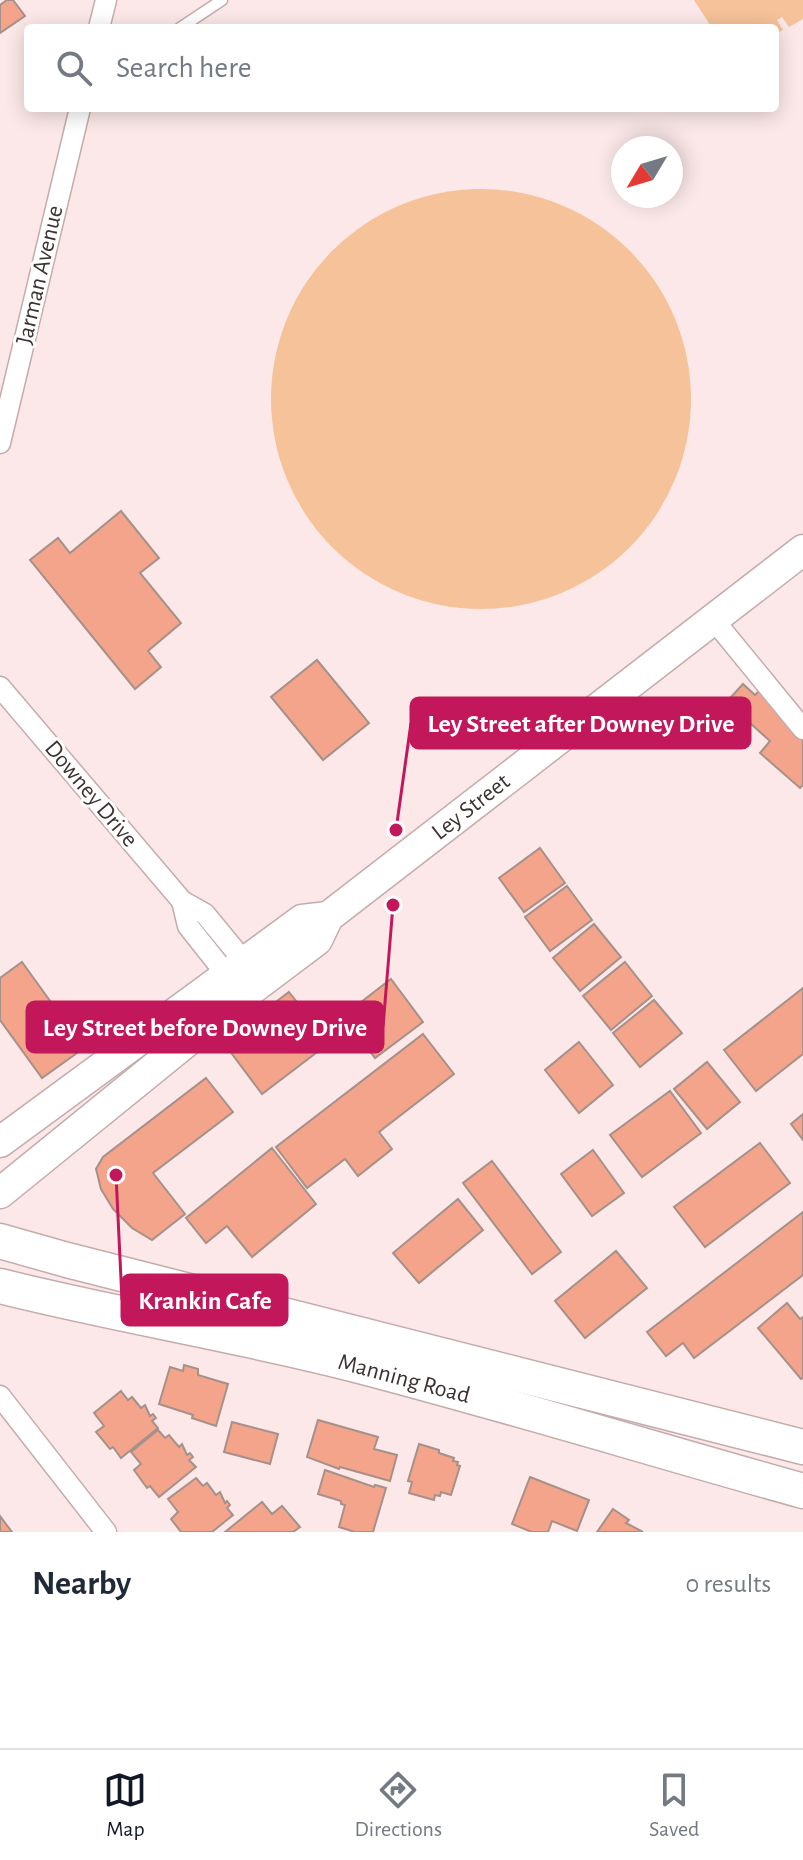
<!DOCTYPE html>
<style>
body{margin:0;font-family:"Alegreya Sans",sans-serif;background:#f2f2f3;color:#1f2937}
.compass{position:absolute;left:611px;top:136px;width:72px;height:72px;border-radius:50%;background:#fff;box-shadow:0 4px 20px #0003;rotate:232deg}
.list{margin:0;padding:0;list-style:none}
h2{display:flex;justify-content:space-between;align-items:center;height:104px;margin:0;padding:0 32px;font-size:34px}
h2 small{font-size:26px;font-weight:400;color:#747a83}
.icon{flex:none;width:44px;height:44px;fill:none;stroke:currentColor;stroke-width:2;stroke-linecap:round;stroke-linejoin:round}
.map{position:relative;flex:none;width:803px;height:1532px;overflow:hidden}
.search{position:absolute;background:#fff;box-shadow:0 4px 20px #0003;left:24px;right:24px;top:24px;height:88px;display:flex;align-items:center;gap:20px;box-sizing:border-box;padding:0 28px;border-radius:8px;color:#747a83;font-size:30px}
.sheet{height:216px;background:#fff}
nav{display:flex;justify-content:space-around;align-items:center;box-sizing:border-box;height:112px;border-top:2px solid #e0e1e3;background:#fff;font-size:22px;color:#747a83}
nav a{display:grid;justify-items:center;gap:4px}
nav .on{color:#111827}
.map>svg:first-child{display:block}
.green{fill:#f6c299}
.building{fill:#f3a48a;stroke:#a6918a;stroke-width:2}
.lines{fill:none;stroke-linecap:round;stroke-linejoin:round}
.lane-casing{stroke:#c4acac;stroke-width:13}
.street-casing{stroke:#c4acac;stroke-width:23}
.secondary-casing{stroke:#c4acac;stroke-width:33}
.primary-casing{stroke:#c4acac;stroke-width:37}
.lane{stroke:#fff;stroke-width:10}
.street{stroke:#fff;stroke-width:20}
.secondary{stroke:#fff;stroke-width:30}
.primary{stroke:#fff;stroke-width:34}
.labels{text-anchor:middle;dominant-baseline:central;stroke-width:6;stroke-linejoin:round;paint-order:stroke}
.street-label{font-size:24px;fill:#3c3232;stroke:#fff}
.leader{fill:none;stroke:#c2185b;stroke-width:3}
.callout-dot{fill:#c2185b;stroke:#fff;stroke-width:3}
.callout{fill:#c2185b;stroke:#c2185b;stroke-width:3}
.callout-label{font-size:26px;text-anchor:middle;font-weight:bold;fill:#fff}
</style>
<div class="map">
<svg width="803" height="1532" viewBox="0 0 803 1532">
<rect width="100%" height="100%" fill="#fce8e8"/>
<g class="green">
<polygon points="694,0 803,0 803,19 789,27 782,17 777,20 783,30 775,34 775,28 712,28"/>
<circle cx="481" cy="399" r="210"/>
</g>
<g class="building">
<polygon points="7,0 13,0 25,16 0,33 0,5"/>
<polygon points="121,511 159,558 140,573 181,623 148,651 161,667 135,689 30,560 58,538 70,553"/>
<polygon points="317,660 369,723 323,760 271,697"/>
<polygon points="743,684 755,695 761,689 803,726 803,785 800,788 760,753 770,741 750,723 745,730 721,708"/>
<polygon points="540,848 565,883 524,912 499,878"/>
<polygon points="567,886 592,920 550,951 525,917"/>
<polygon points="594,924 621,957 580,991 553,958"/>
<polygon points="22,962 84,1048 42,1078 0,1020 0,978"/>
<polygon points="625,962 652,996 611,1030 583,996"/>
<polygon points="391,979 423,1022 375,1058 343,1016"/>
<polygon points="803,988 803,1054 756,1091 724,1050"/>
<polygon points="289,992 329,1043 262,1094 223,1042"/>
<polygon points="654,1000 682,1033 640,1067 613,1033"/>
<polygon points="423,1034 454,1074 379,1132 392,1149 358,1176 345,1159 307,1188 276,1147"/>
<polygon points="579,1042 613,1085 579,1113 545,1070"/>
<polygon points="707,1062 740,1102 707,1129 674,1089"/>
<polygon points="206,1078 233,1112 153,1173 185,1214 152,1240 132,1228 113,1209 101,1189 96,1169 103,1157"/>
<polygon points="670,1091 701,1133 642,1177 610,1135"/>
<polygon points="803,1114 803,1140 791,1124"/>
<polygon points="760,1143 790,1183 705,1247 674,1207"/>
<polygon points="272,1148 316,1204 252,1257 227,1226 206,1243 186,1218"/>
<polygon points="593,1150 624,1193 592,1216 561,1174"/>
<polygon points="492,1161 561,1252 532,1274 463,1183"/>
<polygon points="458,1199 483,1230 419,1283 393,1253"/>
<polygon points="803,1212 803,1275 694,1358 683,1343 666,1356 647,1332"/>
<polygon points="616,1251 647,1288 585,1338 555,1301"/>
<polygon points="787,1303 800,1319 803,1317 803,1378 801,1379 758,1328"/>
<polygon points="184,1365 198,1369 198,1375 228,1384 216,1426 192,1418 193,1415 159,1404 170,1367 183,1371"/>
<polygon points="121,1391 128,1400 132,1397 141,1408 145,1405 150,1416 153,1414 156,1418 152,1421 158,1428 121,1458 113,1447 110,1449 96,1432 104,1426 94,1413"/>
<polygon points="318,1420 378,1437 374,1449 397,1455 390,1481 340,1467 339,1469 307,1457"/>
<polygon points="232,1422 278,1434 270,1464 224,1452"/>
<polygon points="158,1430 165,1438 169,1435 179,1447 182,1444 187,1455 190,1453 193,1457 189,1460 196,1467 159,1497 150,1486 147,1488 134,1470 141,1464 131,1452"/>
<polygon points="419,1444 439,1450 439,1453 454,1458 453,1461 458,1462 457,1465 460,1466 451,1495 441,1492 440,1496 435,1495 434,1500 409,1493 412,1482 408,1481"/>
<polygon points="325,1470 374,1487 375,1485 386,1488 373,1532 355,1532 339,1527 345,1505 341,1504 341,1501 318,1494"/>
<polygon points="530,1477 589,1500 577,1531 552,1521 548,1532 532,1532 512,1524"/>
<polygon points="196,1478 203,1486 207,1483 216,1495 220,1492 225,1503 227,1501 230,1505 227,1508 233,1515 212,1532 181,1532 171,1519 178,1512 168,1499"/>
<polygon points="262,1502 272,1514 282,1506 300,1527 293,1532 225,1532"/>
<polygon points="613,1509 629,1520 626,1523 643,1532 597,1532"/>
<polygon points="0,1516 12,1532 0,1532"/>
</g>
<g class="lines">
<defs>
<polyline id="lane" points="180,28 222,0"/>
<g id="street">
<polyline points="99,28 106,0"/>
<polyline points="0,443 80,108"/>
<polyline points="713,619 803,729"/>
<polyline points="0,687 182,901 205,914 251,970"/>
<polyline points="182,901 188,926 234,984"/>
<polyline points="0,1396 106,1532"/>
</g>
<g id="secondary">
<polyline points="0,1142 302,920 328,917"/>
<polyline points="0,1193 244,995 317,940 328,917 803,550"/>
</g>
<g id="primary">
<polyline points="0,1241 67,1260 803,1447"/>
<path d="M0 1286C119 1316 241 1335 360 1366 509 1405 656 1450 803 1491"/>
</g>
</defs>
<use href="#lane" class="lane-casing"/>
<use href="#street" class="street-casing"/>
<use href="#secondary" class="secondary-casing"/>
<use href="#primary" class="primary-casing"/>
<use href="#lane" class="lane"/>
<use href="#street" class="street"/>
<use href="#secondary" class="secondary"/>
<use href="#primary" class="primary"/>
</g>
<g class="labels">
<g class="street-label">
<text transform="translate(40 275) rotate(-77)">Jarman Avenue</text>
<text transform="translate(91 794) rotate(50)">Downey Drive</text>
<text transform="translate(471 807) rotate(-38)">Ley Street</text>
<text transform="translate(404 1379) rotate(15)">Manning Road</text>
</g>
</g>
<path class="leader" d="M396 830L411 723M393 905L383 1027M116 1175L122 1300"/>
<g class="callout-dot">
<circle cx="396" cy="830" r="8"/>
<circle cx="393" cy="905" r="8"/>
<circle cx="116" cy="1175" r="8"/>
</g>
<g class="callout">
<rect x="411" y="698" width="339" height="50" rx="8"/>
<rect x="27" y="1002" width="356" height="50" rx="8"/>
<rect x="122" y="1275" width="165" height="50" rx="8"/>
</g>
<g class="callout-label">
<text x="581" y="732">Ley Street after Downey Drive</text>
<text x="205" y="1036">Ley Street before Downey Drive</text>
<text x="205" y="1309">Krankin Cafe</text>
</g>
</svg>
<svg class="compass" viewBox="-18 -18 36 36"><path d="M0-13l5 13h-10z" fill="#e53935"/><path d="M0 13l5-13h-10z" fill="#747a83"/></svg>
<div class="search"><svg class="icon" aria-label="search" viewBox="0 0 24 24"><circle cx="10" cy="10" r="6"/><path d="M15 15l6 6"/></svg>Search here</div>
</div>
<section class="sheet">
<h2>Nearby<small>0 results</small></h2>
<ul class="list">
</ul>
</section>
<nav>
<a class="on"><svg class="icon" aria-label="map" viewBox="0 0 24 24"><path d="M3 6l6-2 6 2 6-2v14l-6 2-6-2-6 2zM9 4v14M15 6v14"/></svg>Map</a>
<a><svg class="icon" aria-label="directions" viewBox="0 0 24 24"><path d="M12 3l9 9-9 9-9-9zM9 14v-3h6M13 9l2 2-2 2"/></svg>Directions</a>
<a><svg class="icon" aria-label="saved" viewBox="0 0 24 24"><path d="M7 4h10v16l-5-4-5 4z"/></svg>Saved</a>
</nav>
